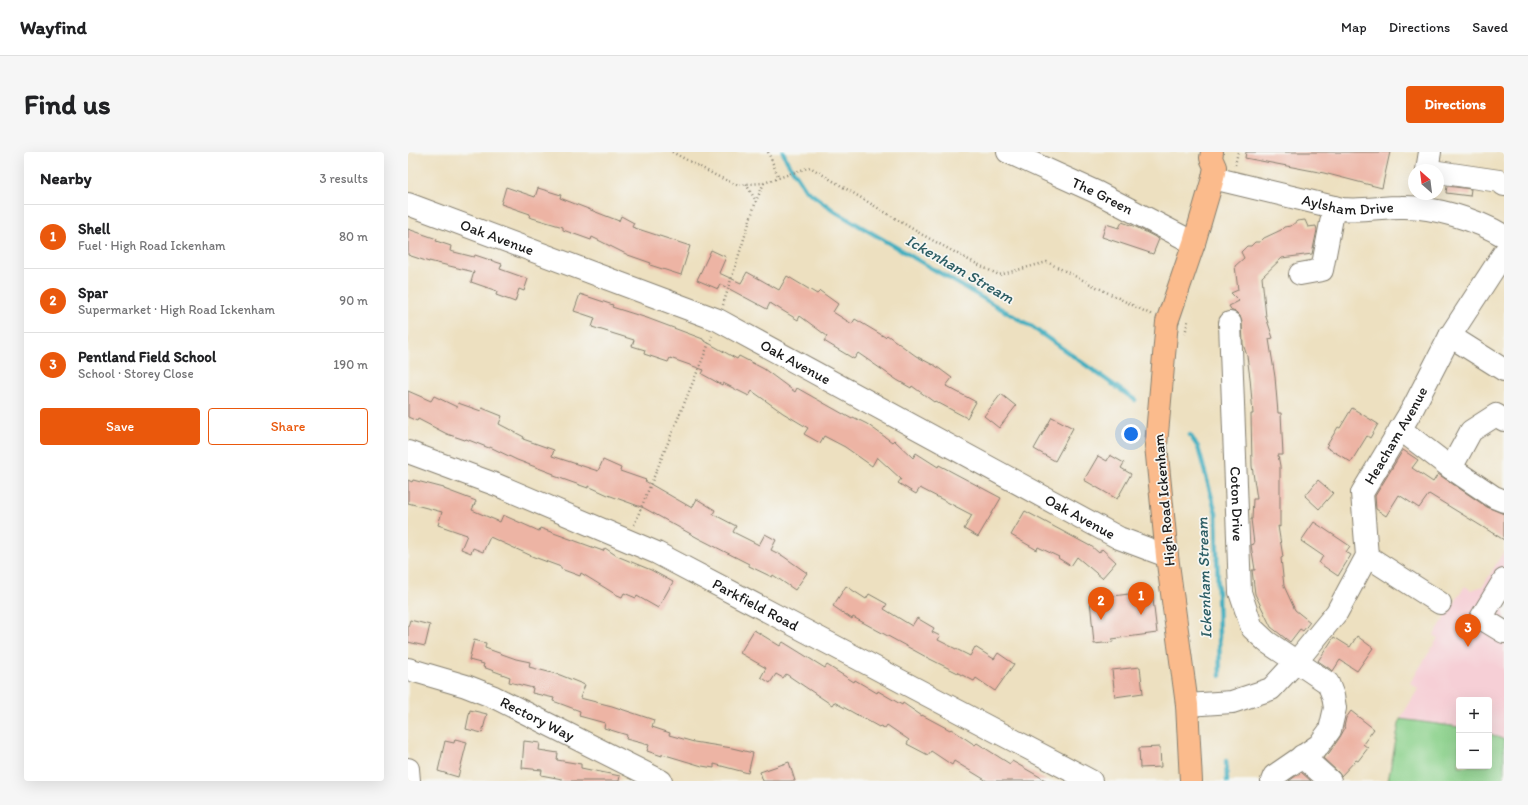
<!DOCTYPE html>
<meta charset="utf-8">
<style>
body{margin:0;font-family:Itim,sans-serif;background:#f6f6f6;color:#202124}
.controls{position:absolute;right:12px;bottom:12px;display:grid;overflow:hidden;border-radius:4px;box-shadow:0 4px 16px #0002}
.controls button{width:36px;height:36px;display:grid;place-items:center;padding:0;border:0;border-bottom:1px solid #e0e0e0;background:#fff;color:#202124;font:20px sans-serif}
.compass{position:absolute;left:1000px;top:12px;width:36px;height:36px;border-radius:50%;background:#fff;box-shadow:0 4px 16px #0002;rotate:332deg}
.you{position:absolute;left:723px;top:282px;width:14px;height:14px;margin:-10px;border:3px solid #fff;border-radius:50%;background:#1a73e8;box-shadow:0 0 0 6px #1a73e833}
.badge{display:grid;place-items:center;width:26px;height:26px;border-radius:50%;background:#ea580c;color:#fff;font-size:13px;font-weight:700}
.pin{position:absolute;translate:-50% -33px;filter:drop-shadow(0 1px 2px #0008)}
.pin::after{content:'';position:absolute;top:21px;width:14px;height:12px;background:inherit;clip-path:polygon(0 0,100% 0,50% 100%)}
.list{margin:0;padding:0;list-style:none}
h2{display:flex;justify-content:space-between;align-items:center;height:52px;margin:0;padding:0 16px;font-size:17px}
h2 small{font-size:13px;font-weight:400;color:#757577}
.list li{display:grid;grid-template-columns:26px 1fr auto;gap:12px;align-items:center;box-sizing:border-box;height:64px;padding:0 16px;border-top:1px solid #e0e0e0}
.list b{display:block;font-size:15px;white-space:nowrap}
.list p{margin:0;font-size:13px;white-space:nowrap;color:#757577}
.list em{font-size:13px;font-style:normal;color:#757577}
.actions{display:flex;gap:8px;padding:12px 16px}
.actions a{flex:1;padding:9px 0;border:1px solid #ea580c;border-radius:4px;text-align:center;font-size:14px;color:#ea580c}
.actions .main{background:#ea580c;color:#fff}
.map{position:relative;flex:none;width:1096px;height:629px;overflow:hidden;border-radius:4px}
header{display:flex;align-items:center;gap:24px;box-sizing:border-box;height:56px;padding:0 20px;background:#fff;border-bottom:1px solid #e0e0e0}
header strong{font-size:19px}
nav{display:flex;gap:22px;margin-inline-start:auto;font-size:14px}
.intro{display:flex;align-items:center;justify-content:space-between;box-sizing:border-box;height:96px;padding:0 24px}
h1{margin:0;font-size:28px}
.button{padding:10px 18px;border-radius:4px;background:#ea580c;color:#fff;font-size:14px;font-weight:700}
main{display:flex;gap:24px;padding:0 24px}
aside{flex:1;background:#fff;border-radius:4px;box-shadow:0 4px 16px #0002}
.map>svg:first-child{display:block}
.built{fill:#f6cfd6}
.green{fill:#8cd28c;stroke:#547754}
.lines{fill:none;stroke-linecap:round;stroke-linejoin:round}
.stream{stroke:#41aebf;stroke-width:4.5}
.building{fill:#edb4a4}
.minor-casing{stroke:#847e6e;stroke-width:24}
.major-casing{stroke:#847e6e;stroke-width:24}
.path{stroke:#847e6e;stroke-width:2.5;stroke-dasharray:1 3;stroke-linecap:butt}
.minor{stroke:#fff;stroke-width:22}
.major{stroke:#fbbb8c;stroke-width:22}
.labels{text-anchor:middle;dominant-baseline:central;stroke-width:3.5;stroke-linejoin:round;paint-order:stroke}
.street-label{font-size:15px;fill:#1c1c1c;stroke:#f6f6f2}
.water-label{font-size:16px;font-style:italic;fill:#2d5e65;stroke:#f6f6f2}
</style>
<header>
<strong>Wayfind</strong>
<nav><a>Map</a><a>Directions</a><a>Saved</a></nav>
</header>
<div class="intro"><h1>Find us</h1><a class="button">Directions</a></div>
<main>
<aside>
<h2>Nearby<small>3 results</small></h2>
<ul class="list">
<li><span class="badge">1</span><div><b>Shell</b><p>Fuel · High Road Ickenham</p></div><em>80 m</em></li>
<li><span class="badge">2</span><div><b>Spar</b><p>Supermarket · High Road Ickenham</p></div><em>90 m</em></li>
<li><span class="badge">3</span><div><b>Pentland Field School</b><p>School · Storey Close</p></div><em>190 m</em></li>
</ul>
<div class="actions"><a class="main">Save</a><a>Share</a></div>
</aside>
<div class="map">
<svg width="1096" height="629" viewBox="0 0 1096 629">
<rect width="100%" height="100%" fill="#f6f6f2"/>
<filter id="ink" filterUnits="userSpaceOnUse"><feTurbulence type="fractalNoise" baseFrequency=".025" numOctaves="2"/><feDisplacementMap in="SourceGraphic" scale="8" xChannelSelector="R" yChannelSelector="G"/><feConvolveMatrix kernelMatrix="1 2 1 2 8 2 1 2 1" color-interpolation-filters="sRGB"/></filter>
<filter id="wash" filterUnits="userSpaceOnUse"><feTurbulence type="fractalNoise" baseFrequency=".012" numOctaves="4" result="noise"/><feDisplacementMap in="SourceGraphic" scale="16" xChannelSelector="R" yChannelSelector="G"/><feGaussianBlur stdDeviation="0.9" result="paint"/><feColorMatrix in="noise" values="0 0 0 0 0 0 0 0 0 0 0 0 0 0 0 0 0 1.4 0 .05"/><feComposite in="paint" operator="in"/></filter>
<g filter="url(#wash)">
<rect width="100%" height="100%" fill="#ede0c0"/>
<polygon class="built" points="1096,399 1096,588 1081,581 1081,548 1051,548 1051,575 992,567 1010,537 1002,531 1030,486 1026,483 1057,434 1063,438 1075,434"/>
<polygon class="green" points="992,567 1051,575 1051,614 1081,614 1081,581 1096,588 1096,629 980,629"/>
<g class="lines">
<g class="stream">
<polyline points="375,0 379,9 398,38 428,60 624,175 727,248"/>
<polyline points="782,283 790,295 808,361 812,524"/>
<polyline points="818,609 819,629"/>
</g>
</g>
<g id="blocks">
<g class="building">
<polygon points="838,0 982,0 974,36 916,21 837,6"/>
<polygon points="1039,34 1063,37 1062,44 1038,41"/>
<polygon points="98,35 127,45 130,36 153,43 152,46 211,69 213,64 226,71 224,75 282,94 273,123 242,113 243,111 220,103 184,85 183,88 155,78 155,75 121,65 122,62 93,52"/>
<polygon points="897,68 900,75 908,74 909,78 904,102 874,106 854,125 858,165 865,186 861,187 867,225 870,261 873,261 875,303 870,303 872,314 872,375 870,374 875,405 873,406 876,434 887,458 902,470 895,479 892,477 882,490 863,475 847,442 844,418 847,418 843,393 846,392 843,367 844,367 845,347 849,347 844,314 843,262 845,262 842,226 839,204 835,192 834,170 832,164 828,160 824,159 821,154 831,149 823,141 830,138 827,114 836,106 833,100 839,94 843,94 847,90 852,90 856,86 873,78 876,75 883,74 889,69"/>
<polygon points="714,70 728,75 751,87 745,102 694,85 698,72 711,76"/>
<polygon points="0,77 29,87 28,89 43,94 42,99 66,105 67,103 94,112 92,117 120,127 116,139 111,137 107,150 88,143 89,139 63,130 66,120 21,109 21,110 0,103"/>
<polygon points="303,98 318,105 311,121 333,131 339,120 371,138 379,124 409,142 412,139 430,152 425,160 444,172 447,167 477,185 479,183 508,204 525,213 525,212 544,226 538,234 568,250 559,266 527,249 526,250 504,234 503,236 489,228 450,201 446,207 416,189 419,184 392,164 390,168 362,151 359,157 312,132 310,137 289,128"/>
<polygon points="172,142 205,153 204,155 239,166 295,187 295,188 329,207 331,204 356,217 387,240 389,236 444,267 445,265 459,272 484,290 486,288 505,306 508,301 530,315 531,313 593,346 570,385 556,377 564,363 512,336 508,342 490,331 493,327 469,305 464,314 437,295 416,284 412,291 396,282 400,276 375,261 344,239 341,244 315,231 314,233 294,222 296,218 262,206 260,210 236,202 237,198 224,194 226,188 184,175 187,166 166,159"/>
<polygon points="0,239 23,249 26,244 49,255 50,251 73,259 74,256 94,264 91,272 116,285 115,287 146,298 144,304 190,319 195,308 213,316 212,319 238,328 237,329 284,356 289,347 307,358 305,362 328,374 325,380 351,393 357,382 368,388 363,398 375,404 399,421 387,438 365,423 364,425 341,414 341,412 290,386 236,356 200,343 180,334 180,336 146,324 146,322 109,308 82,295 81,296 58,287 57,288 39,282 10,267 9,269 0,265"/>
<polygon points="593,242 608,254 591,276 576,264"/>
<polygon points="944,256 970,272 962,286 959,284 943,310 918,295 930,275 932,276"/>
<polygon points="644,265 665,276 647,309 626,297"/>
<polygon points="995,298 1010,308 1004,316 1025,330 1030,322 1079,355 1096,362 1096,388 1021,342 1011,356 991,343 978,364 968,357 967,344"/>
<polygon points="702,303 716,311 713,316 723,322 709,347 676,328 690,304 699,309"/>
<polygon points="0,328 4,330 5,328 36,336 36,337 68,349 64,358 92,370 95,363 131,379 132,376 195,399 197,396 209,404 243,418 265,430 250,456 229,444 228,446 216,441 214,445 207,442 173,421 172,424 153,417 153,415 126,405 82,385 75,400 65,396 63,401 53,397 59,383 30,373 34,360 0,351"/>
<polygon points="910,328 925,341 911,357 897,344"/>
<polygon points="617,359 682,394 682,393 691,401 694,397 708,410 694,426 669,405 663,414 650,406 651,405 630,395 629,398 603,383"/>
<polygon points="906,370 942,394 938,400 943,403 930,424 911,411 915,404 893,389"/>
<polygon points="438,434 458,447 461,442 479,452 476,457 504,474 509,466 526,476 524,480 532,484 530,488 562,504 567,495 586,507 590,501 606,512 587,539 568,526 566,529 520,506 445,465 444,467 425,454"/>
<polygon points="744,439 749,481 704,487 705,490 686,492 682,447"/>
<polygon points="2,468 22,473 17,494 0,490 0,475"/>
<polygon points="346,478 372,494 375,490 417,516 419,513 446,530 447,528 469,541 470,539 494,553 495,551 514,564 514,563 542,578 543,577 567,593 569,591 602,612 604,609 639,629 579,629 546,609 544,613 523,599 520,603 499,592 501,588 479,573 477,576 472,574 471,575 426,550 424,553 378,522 375,526 368,522 362,531 353,525 358,516 332,501"/>
<polygon points="949,484 965,496 949,519 932,508 925,519 910,509 926,485 942,495"/>
<polygon points="66,488 78,491 77,496 108,507 122,510 121,515 152,523 177,533 172,546 204,554 246,568 244,575 262,581 261,583 286,590 324,596 345,601 340,621 306,612 306,616 294,614 254,602 254,604 239,599 241,593 218,587 219,583 196,576 197,571 171,564 172,559 145,549 146,546 124,541 125,536 101,530 102,525 75,515 76,512 61,508"/>
<polygon points="732,515 735,541 707,545 704,518"/>
<polygon points="62,558 79,562 74,581 58,577"/>
<polygon points="943,559 966,577 955,592 960,596 950,609 948,608 933,624 930,620 915,606 921,601 932,585 937,576 936,575 938,566"/>
<polygon points="47,587 59,590 50,625 30,619 37,589 46,591"/>
<polygon points="116,589 132,591 131,598 150,601 149,608 173,612 173,616 212,624 211,629 153,629 154,627 133,623 134,618 114,616"/>
<polygon points="752,595 753,615 732,616 731,596"/>
<polygon points="381,610 387,629 355,629 352,620"/>
<polygon points="893,620 903,629 881,629"/>
</g>
</g>
</g>
<g filter="url(#ink)">
<use href="#blocks" fill-opacity="0" stroke="#847e6e" stroke-width="1"/>
<g class="lines">
<defs>
<g id="minor">
<path id="s1" d="M600 0 688 40 786 91"/>
<polyline points="1019,18 1022,0"/>
<polyline points="1030,20 1091,29 1096,33"/>
<path id="s2" d="M805 26 934 57C954 59 973 55 993 55 1024 54 1070 68 1096 84"/>
<path id="s3" d="M0 52 310 168 711 386 759 404"/>
<polyline points="892,122 914,118 926,55"/>
<path id="s4" d="M822 171 832 440 844 476 859 490 920 531 925 544 927 556 922 578 911 593 866 624 864 629"/>
<polyline points="1042,184 1096,218"/>
<polyline points="992,277 1043,316 1086,345 1096,349"/>
<path id="s5" d="M0 300 89 333 249 401 683 629"/>
<polyline points="1043,316 1063,279 1088,263 1096,268"/>
<polyline points="959,404 1032,451"/>
<polyline points="1096,428 1073,466 1096,480"/>
<path id="s6" d="M0 517 58 534 86 545 253 629"/>
<path id="s7" d="M779 553 824 550 863 537 888 510 929 460 959 404 954 341 1005 256 1042 184 1096 101"/>
<polyline points="894,604 922,629"/>
<polyline points="0,617 1,629"/>
</g>
<polyline id="major" points="783,629 779,553 759,404 748,293 759,170 786,91 805,26 807,15 803,6 804,0"/>
</defs>
<use href="#minor" class="minor-casing"/>
<use href="#major" class="major-casing"/>
<g class="path">
<polyline points="264,0 309,24 331,34 338,32 356,31 402,15 513,82 561,108 591,123 639,110 744,163"/>
<polyline points="360,0 371,26"/>
<polyline points="827,13 830,0"/>
<polyline points="338,32 348,49"/>
<polyline points="315,153 348,49 356,31"/>
<polyline points="777,182 780,169"/>
<polyline points="226,373 304,184"/>
</g>
<use href="#minor" class="minor"/>
<use href="#major" class="major"/>
</g>
</g>
<g class="labels">
<g class="street-label">
<text stroke="none"><textPath href="#s1" startOffset="104">The Green</textPath></text>
<text stroke="none"><textPath href="#s2" startOffset="138">Aylsham Drive</textPath></text>
<text stroke="none"><textPath href="#s3" startOffset="95">Oak Avenue</textPath></text>
<text stroke="none"><textPath href="#s3" startOffset="419">Oak Avenue</textPath></text>
<text stroke="none"><textPath href="#s7" startOffset="381">Heacham Avenue</textPath></text>
<text transform="translate(756 348) rotate(-95)">High Road Ickenham</text>
<text stroke="none"><textPath href="#s4" startOffset="181">Coton Drive</textPath></text>
<text stroke="none"><textPath href="#s3" startOffset="743">Oak Avenue</textPath></text>
<text stroke="none"><textPath href="#s5" startOffset="380">Parkfield Road</textPath></text>
<text stroke="none"><textPath href="#s6" startOffset="139">Rectory Way</textPath></text>
</g>
<g class="water-label">
<text transform="translate(552 117) rotate(30)">Ickenham Stream</text>
<text transform="translate(796 426) rotate(-92)">Ickenham Stream</text>
</g>
</g>
</svg>
<div class="controls">
<button>+</button>
<button>−</button>
</div>
<svg class="compass" viewBox="-18 -18 36 36"><path d="M0-13l5 13h-10z" fill="#e53935"/><path d="M0 13l5-13h-10z" fill="#757577"/></svg>
<div class="you"></div>
<div class="pin badge" style="left:733px;top:463px">1</div>
<div class="pin badge" style="left:693px;top:468px">2</div>
<div class="pin badge" style="left:1060px;top:495px">3</div>
</div>
</main>
